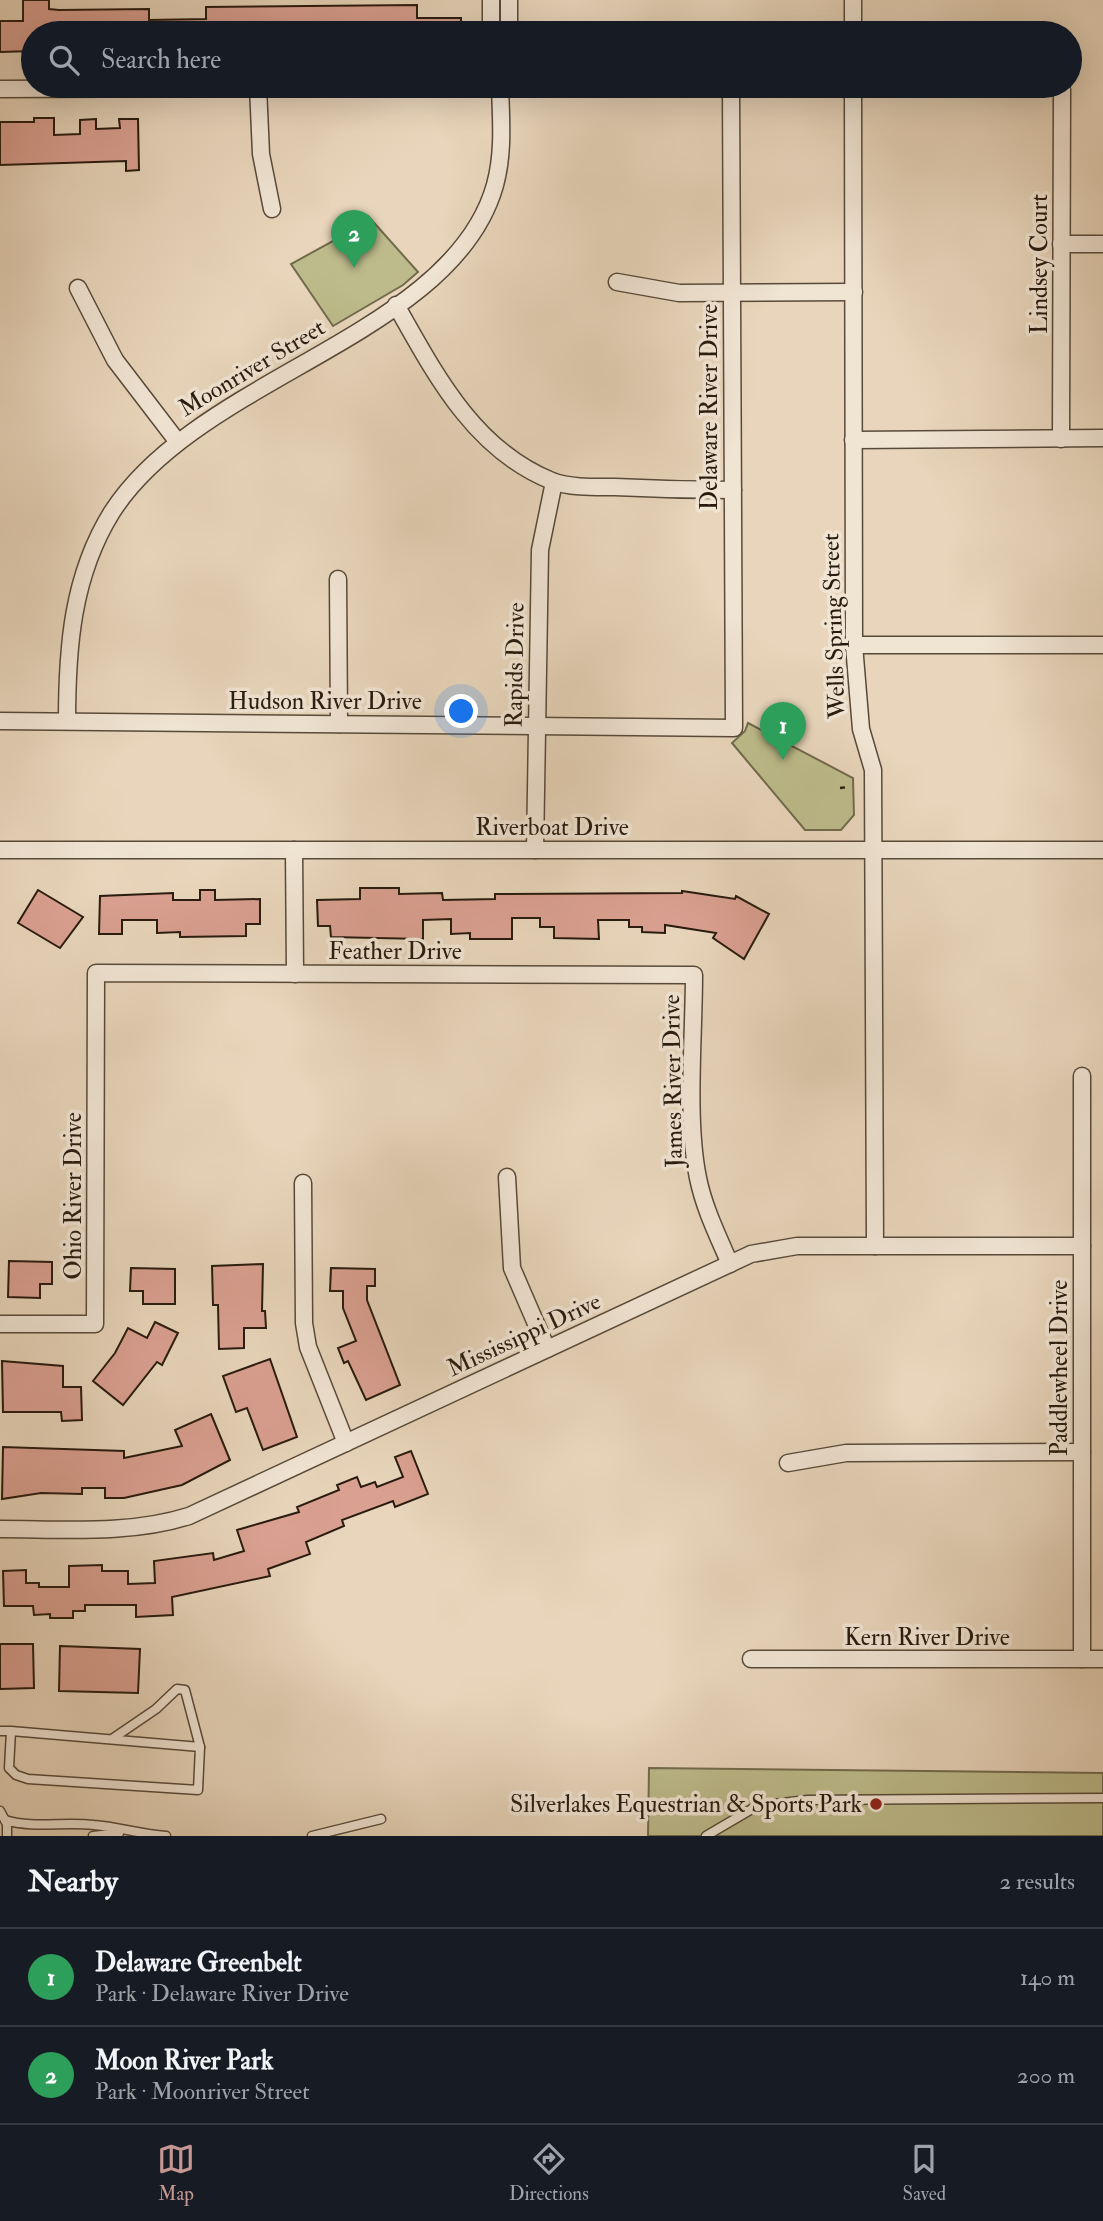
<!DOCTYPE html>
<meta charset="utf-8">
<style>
body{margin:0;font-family:"IM FELL Double Pica",serif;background:#20242c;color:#f1f3f6}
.you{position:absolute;left:462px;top:712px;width:24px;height:24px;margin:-18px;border:5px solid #fff;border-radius:50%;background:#1a73e8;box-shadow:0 0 0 10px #1a73e833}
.badge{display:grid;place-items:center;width:46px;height:46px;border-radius:50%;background:#c59692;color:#fff;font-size:23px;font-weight:700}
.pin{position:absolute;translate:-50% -58px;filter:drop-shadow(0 2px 4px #0008)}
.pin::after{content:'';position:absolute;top:37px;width:24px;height:21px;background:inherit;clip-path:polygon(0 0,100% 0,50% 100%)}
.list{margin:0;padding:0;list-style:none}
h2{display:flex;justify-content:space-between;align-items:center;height:91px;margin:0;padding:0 28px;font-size:30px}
h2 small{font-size:23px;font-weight:400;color:#9ea1a6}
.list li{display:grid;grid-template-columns:46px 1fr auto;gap:21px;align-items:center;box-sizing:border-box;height:98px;padding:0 28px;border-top:2px solid #363941}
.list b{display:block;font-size:26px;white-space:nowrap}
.list p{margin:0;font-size:23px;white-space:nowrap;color:#9ea1a6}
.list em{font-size:23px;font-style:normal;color:#9ea1a6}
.icon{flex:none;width:38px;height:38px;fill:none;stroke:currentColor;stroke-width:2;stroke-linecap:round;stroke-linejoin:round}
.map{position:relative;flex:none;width:1103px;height:1836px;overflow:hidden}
.search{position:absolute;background:#171b24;box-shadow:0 7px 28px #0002;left:21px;right:21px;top:21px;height:77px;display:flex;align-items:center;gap:18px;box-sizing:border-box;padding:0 24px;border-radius:38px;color:#9ea1a6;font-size:26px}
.sheet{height:287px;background:#171b24}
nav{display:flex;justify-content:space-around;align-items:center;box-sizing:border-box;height:98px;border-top:2px solid #363941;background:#171b24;font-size:19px;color:#9ea1a6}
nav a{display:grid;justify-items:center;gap:4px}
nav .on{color:#c59692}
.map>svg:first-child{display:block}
.green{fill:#bdbb8b;stroke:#726b4c;stroke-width:2}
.building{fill:#daa091;stroke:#281b0e;stroke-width:2}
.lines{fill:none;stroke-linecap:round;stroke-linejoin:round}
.service-casing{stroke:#584a39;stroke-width:11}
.minor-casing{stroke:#584a39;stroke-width:19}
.path{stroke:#281b0e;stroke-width:2.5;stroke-dasharray:5 3.5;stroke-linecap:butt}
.service{stroke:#f0e4d3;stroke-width:8}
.minor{stroke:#f0e4d3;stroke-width:16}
.poi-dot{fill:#8f2418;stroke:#f0e4d3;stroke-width:2.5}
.labels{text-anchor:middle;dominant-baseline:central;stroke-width:7;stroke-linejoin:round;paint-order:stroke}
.street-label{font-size:24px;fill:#281b0e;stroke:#f0e4d3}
.poi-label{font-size:24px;fill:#281b0e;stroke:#f0e4d3;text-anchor:end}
</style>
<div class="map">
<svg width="1103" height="1836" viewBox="0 0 1103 1836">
<rect width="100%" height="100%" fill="#e8d5bb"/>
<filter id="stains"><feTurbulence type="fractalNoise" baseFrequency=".00286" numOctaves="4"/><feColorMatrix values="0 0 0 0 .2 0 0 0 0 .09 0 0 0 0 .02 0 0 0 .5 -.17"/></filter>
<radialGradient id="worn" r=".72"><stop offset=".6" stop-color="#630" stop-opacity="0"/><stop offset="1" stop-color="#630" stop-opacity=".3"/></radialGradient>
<g class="green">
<polygon points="368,216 418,272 403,285 333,326 291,264 335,240"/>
<polygon points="748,723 853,778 854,815 841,830 805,830 732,743 745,731"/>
<polygon points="649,1768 1103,1773 1103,1836 648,1836"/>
</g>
<g class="building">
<polygon points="23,0 49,0 49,9 59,10 149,9 149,20 206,19 206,7 417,5 417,18 461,18 461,33 33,33 33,51 0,52 0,21 23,21"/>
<polygon points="34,118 54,118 54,135 80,134 80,120 96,119 96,129 120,128 119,119 138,119 139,170 126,171 126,161 0,165 0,122 34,122"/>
<polygon points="360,888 399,888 399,894 442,893 443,900 495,899 495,894 682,893 682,891 735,899 736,896 769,914 744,959 713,938 716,933 665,925 665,933 642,932 642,927 629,927 629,920 598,920 599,939 554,938 554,927 540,927 540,918 512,918 512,939 470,939 470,933 451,934 451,919 423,920 423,939 331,937 330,926 318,926 317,900 360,899"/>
<polygon points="38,890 83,917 60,948 18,923"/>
<polygon points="200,890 215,890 215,900 260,899 260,924 246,924 246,936 180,937 180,932 157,933 157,920 122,920 122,934 99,934 100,896 173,893 173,900 200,900"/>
<polygon points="9,1261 52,1262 52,1284 40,1284 40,1298 8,1297"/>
<polygon points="263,1264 262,1311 265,1311 266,1328 244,1328 244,1348 219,1349 218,1305 213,1305 212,1266"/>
<polygon points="131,1268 175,1269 175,1304 143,1304 143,1291 130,1291"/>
<polygon points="331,1268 375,1269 375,1286 367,1286 367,1300 400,1385 366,1400 348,1361 344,1363 338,1348 356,1341 343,1308 343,1291 330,1291"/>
<polygon points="155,1322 178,1333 162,1365 157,1362 123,1405 93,1381 115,1353 128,1328 147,1338"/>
<polygon points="270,1359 297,1437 263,1450 247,1408 236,1412 223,1376"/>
<polygon points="2,1361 63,1366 63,1387 81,1387 82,1420 62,1421 61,1412 3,1412"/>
<polygon points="211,1414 230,1460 182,1485 124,1498 105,1498 105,1488 82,1488 82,1494 41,1493 2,1499 3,1447 124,1451 124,1458 182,1446 175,1430"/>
<polygon points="411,1451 428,1494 395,1507 393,1501 342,1520 344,1526 306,1542 310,1554 268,1569 270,1576 172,1597 173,1615 136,1617 136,1605 85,1605 85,1611 73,1611 73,1618 50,1618 50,1614 34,1615 33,1606 4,1606 3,1571 26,1570 26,1583 39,1583 39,1587 69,1587 69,1566 102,1565 102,1571 128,1571 128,1584 155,1583 154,1561 213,1553 214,1560 244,1551 237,1530 299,1512 297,1507 339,1490 337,1485 357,1477 361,1487 375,1482 377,1487 403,1477 395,1457"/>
<polygon points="0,1644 33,1644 34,1688 0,1689"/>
<polygon points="60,1646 140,1649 138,1693 59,1691"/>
</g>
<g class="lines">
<defs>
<g id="service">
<polyline points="0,1731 11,1731 200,1747 198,1790 28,1779 16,1775 9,1768 11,1731"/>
<polyline points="112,1739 156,1709 177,1689 185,1690 200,1747"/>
<polyline points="0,1811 7,1824 7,1836"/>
<path d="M5 1820C34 1829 64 1821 94 1825 118 1827 141 1834 166 1836"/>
<polyline points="93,1836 119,1833"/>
<polyline points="312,1836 381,1819"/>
<polyline points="706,1836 757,1806 808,1800 1103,1798"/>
</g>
<g id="minor">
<polyline points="491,0 491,33"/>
<polyline points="853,0 853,33"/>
<polyline points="509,33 509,0"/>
<polyline points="853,86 854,645 861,729 873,770 875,1246"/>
<polyline points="258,87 261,154 272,209"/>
<polyline points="0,89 572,86"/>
<polyline points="1061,244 1103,244"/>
<polyline points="617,282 679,293 854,292"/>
<polyline points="78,288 115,360 177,441"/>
<path d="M396 305C435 374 474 450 552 481 570 488 596 487 615 487 654 489 694 490 733 490"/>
<polyline points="1061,439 1062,89"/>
<polyline points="853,440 1103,438"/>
<polyline points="338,579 339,724"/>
<polyline points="854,645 1103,645"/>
<polyline points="0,721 734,728 731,86"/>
<path d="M67 721C67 648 72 576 112 512 199 376 453 336 495 185 504 152 501 120 500 86"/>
<polyline points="0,850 1103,850"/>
<polyline points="294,850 295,974"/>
<polyline points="535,850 540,550 554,482"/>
<polyline points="1082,1076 1082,1659"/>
<polyline points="507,1177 512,1268 547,1349"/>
<polyline points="303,1183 304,1323 308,1347 346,1443"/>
<path d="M0 1324H95L96 973 694 975C694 1036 686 1120 698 1178 704 1208 718 1236 730 1264"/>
<polyline points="788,1463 846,1453 1082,1452"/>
<path d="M0 1529C63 1529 129 1535 189 1516L751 1254 797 1246H1082"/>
<polyline points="751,1659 1103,1659"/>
</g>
</defs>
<use href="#service" class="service-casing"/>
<use href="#minor" class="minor-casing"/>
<polyline class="path" points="840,788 848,787"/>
<use href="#service" class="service"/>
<use href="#minor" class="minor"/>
</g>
<circle class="poi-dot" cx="876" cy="1804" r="7"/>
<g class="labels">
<g class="street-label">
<text transform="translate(1039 264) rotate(-90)">Lindsey Court</text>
<text transform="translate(252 368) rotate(-31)">Moonriver Street</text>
<text transform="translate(709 407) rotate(-90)">Delaware River Drive</text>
<text transform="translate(834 626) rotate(-92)">Wells Spring Street</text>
<text transform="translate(515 665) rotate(-89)">Rapids Drive</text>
<text x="325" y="701">Hudson River Drive</text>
<text x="552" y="827">Riverboat Drive</text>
<text x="395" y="951">Feather Drive</text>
<text transform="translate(673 1081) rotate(-91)">James River Drive</text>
<text transform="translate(73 1196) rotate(-90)">Ohio River Drive</text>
<text transform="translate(524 1335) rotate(-25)">Mississippi Drive</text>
<text transform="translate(1059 1368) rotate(-90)">Paddlewheel Drive</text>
<text x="927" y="1637">Kern River Drive</text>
</g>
<g class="poi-label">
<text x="862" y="1804">Silverlakes Equestrian &amp; Sports Park</text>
</g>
</g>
<rect width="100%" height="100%" filter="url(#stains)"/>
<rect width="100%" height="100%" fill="url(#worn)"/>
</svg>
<div class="you"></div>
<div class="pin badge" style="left:783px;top:760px;background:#2e9e5b">1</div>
<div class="pin badge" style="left:354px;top:268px;background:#2e9e5b">2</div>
<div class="search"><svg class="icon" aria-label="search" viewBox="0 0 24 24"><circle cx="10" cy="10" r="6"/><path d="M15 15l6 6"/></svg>Search here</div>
</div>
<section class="sheet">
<h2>Nearby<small>2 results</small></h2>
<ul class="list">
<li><span class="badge" style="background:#2e9e5b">1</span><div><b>Delaware Greenbelt</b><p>Park · Delaware River Drive</p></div><em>140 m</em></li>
<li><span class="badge" style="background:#2e9e5b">2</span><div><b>Moon River Park</b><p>Park · Moonriver Street</p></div><em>200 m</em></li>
</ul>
</section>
<nav>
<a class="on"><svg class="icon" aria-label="map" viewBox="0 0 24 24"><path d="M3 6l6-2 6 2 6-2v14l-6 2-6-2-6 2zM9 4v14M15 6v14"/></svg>Map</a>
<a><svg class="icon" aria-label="directions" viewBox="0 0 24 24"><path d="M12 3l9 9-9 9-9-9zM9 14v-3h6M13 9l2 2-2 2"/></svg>Directions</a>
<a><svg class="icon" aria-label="saved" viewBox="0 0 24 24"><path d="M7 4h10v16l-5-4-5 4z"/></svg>Saved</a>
</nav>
